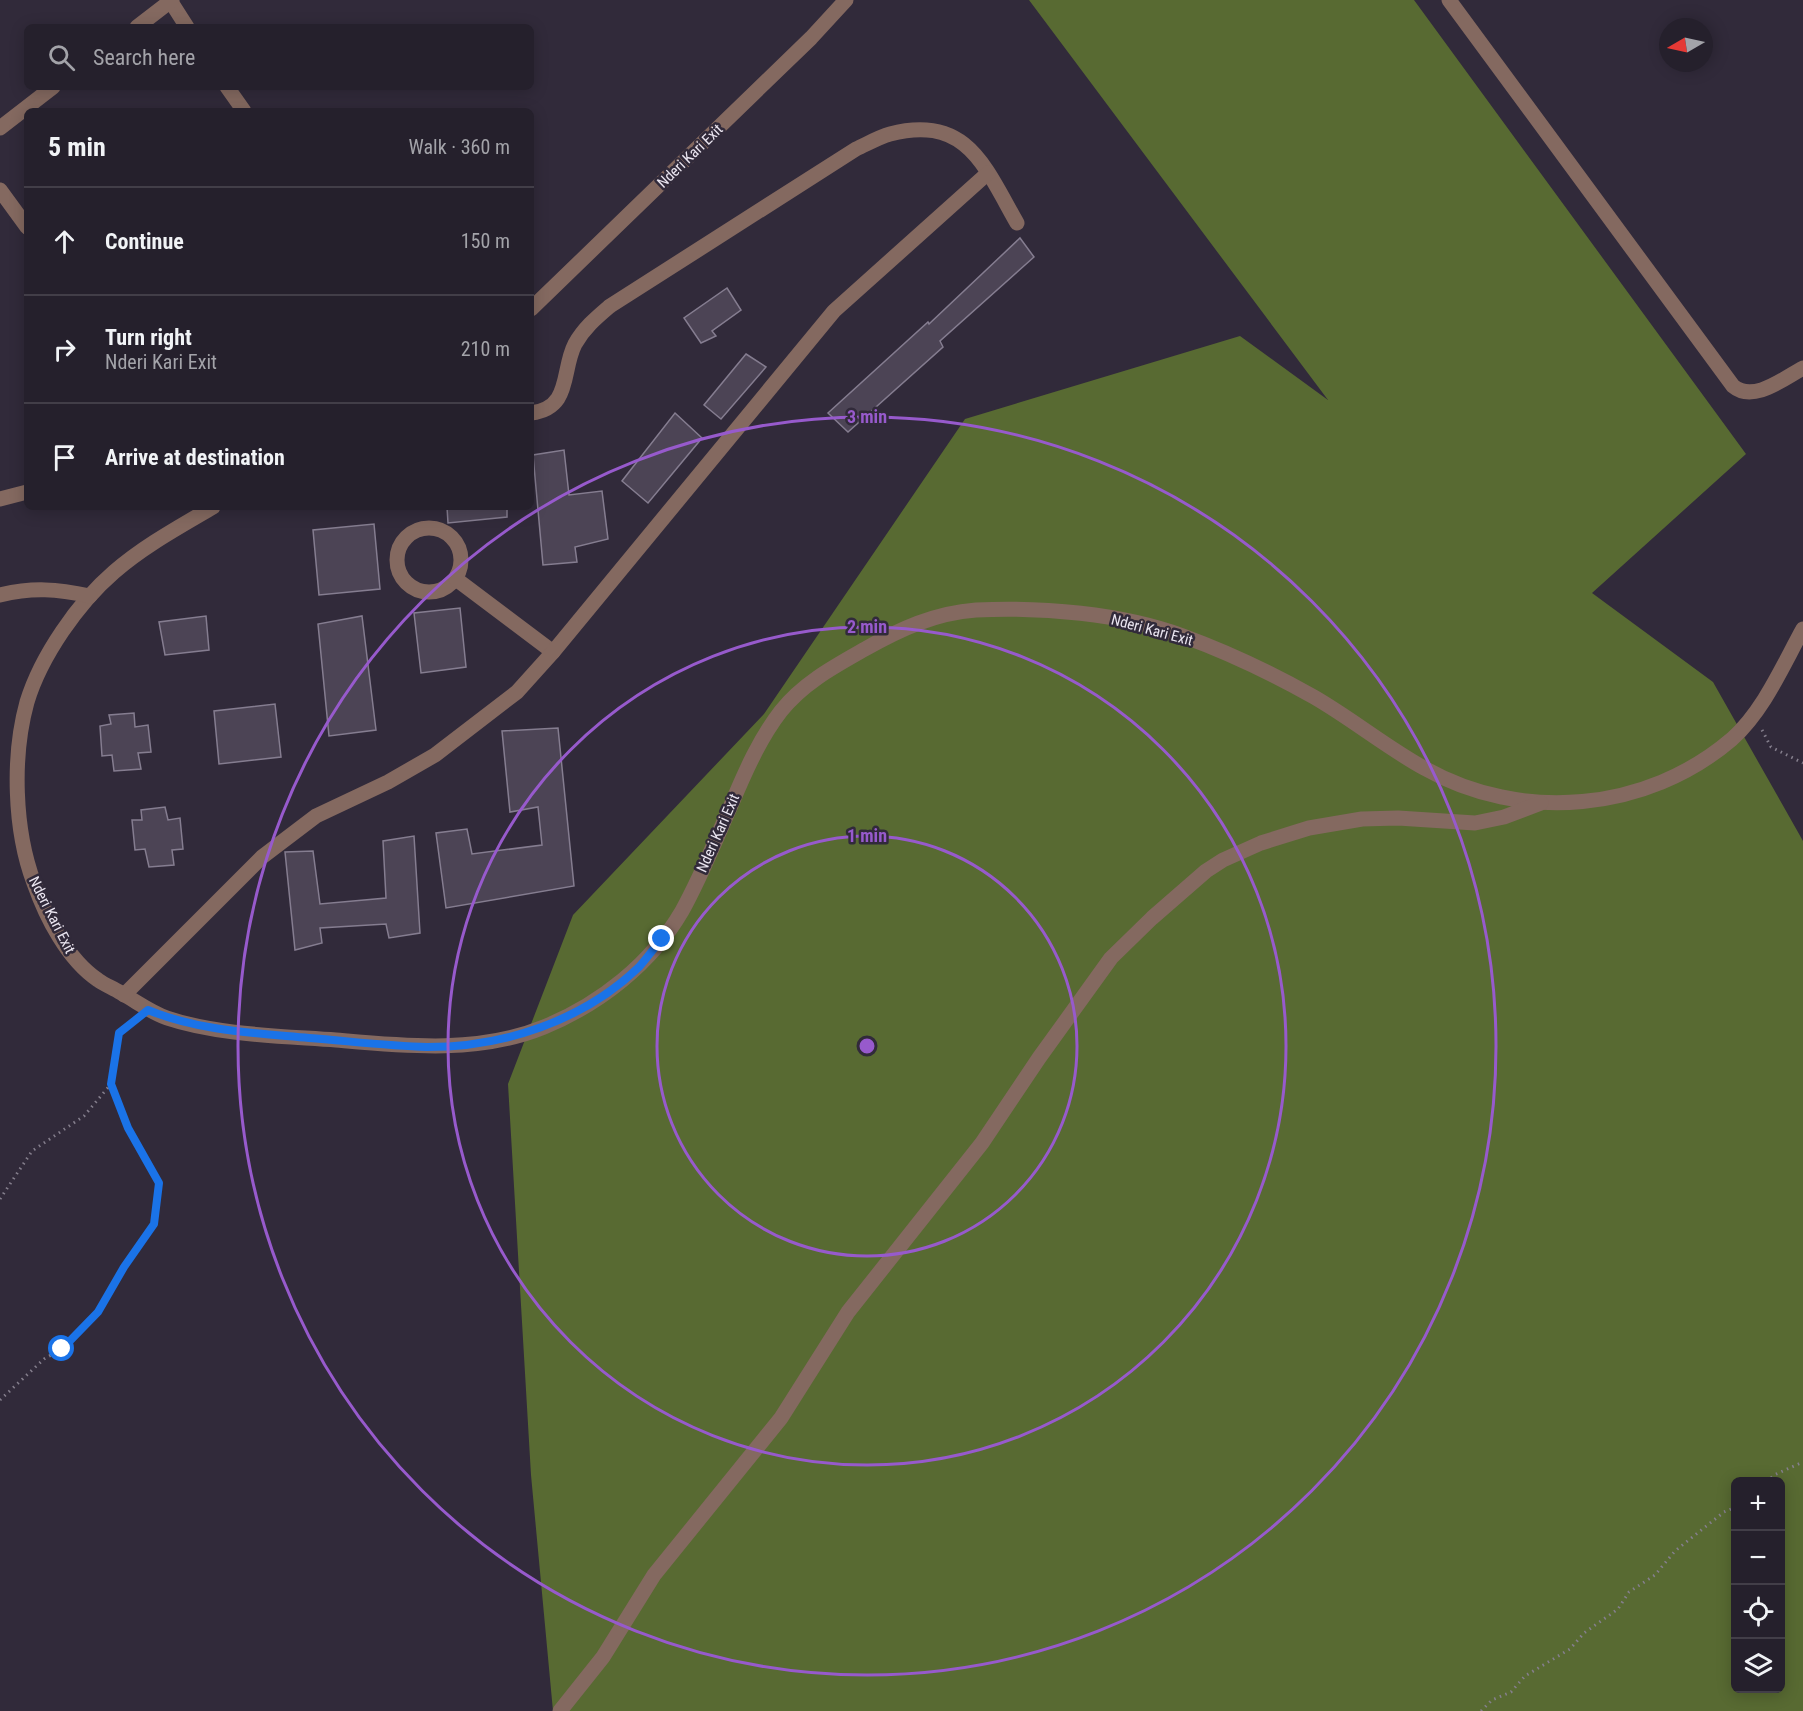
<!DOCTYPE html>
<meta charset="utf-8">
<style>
body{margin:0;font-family:"Roboto Condensed",sans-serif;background:#2d2834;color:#f1f3f6}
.controls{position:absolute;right:18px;bottom:18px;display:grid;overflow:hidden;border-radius:9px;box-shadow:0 3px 15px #0003}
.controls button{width:54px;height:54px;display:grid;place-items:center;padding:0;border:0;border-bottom:2px solid #423e48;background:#25202c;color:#f1f3f6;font:30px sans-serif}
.compass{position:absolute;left:1659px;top:18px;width:54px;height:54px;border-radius:50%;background:#25202c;box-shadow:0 3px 15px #0003;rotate:261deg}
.stop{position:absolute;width:18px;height:18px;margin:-14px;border:4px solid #1a73e8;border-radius:50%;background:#fff}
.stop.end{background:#1a73e8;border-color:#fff;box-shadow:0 2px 6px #0008}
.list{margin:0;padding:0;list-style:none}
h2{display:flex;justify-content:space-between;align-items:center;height:78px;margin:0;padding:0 24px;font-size:26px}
h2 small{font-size:20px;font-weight:400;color:#a3a3a9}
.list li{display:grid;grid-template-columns:39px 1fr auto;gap:18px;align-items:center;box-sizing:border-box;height:108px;padding:0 24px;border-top:2px solid #423e48}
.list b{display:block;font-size:22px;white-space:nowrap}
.list p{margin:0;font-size:20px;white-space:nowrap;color:#a3a3a9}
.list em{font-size:20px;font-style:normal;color:#a3a3a9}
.icon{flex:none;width:33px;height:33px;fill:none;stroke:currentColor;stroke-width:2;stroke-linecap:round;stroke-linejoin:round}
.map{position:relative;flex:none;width:1803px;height:1711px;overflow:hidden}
.search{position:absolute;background:#25202c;box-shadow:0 3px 15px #0003;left:24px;top:24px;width:510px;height:66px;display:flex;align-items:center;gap:15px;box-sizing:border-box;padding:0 21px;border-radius:9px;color:#a3a3a9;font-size:22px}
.panel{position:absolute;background:#25202c;box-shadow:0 3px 15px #0003;left:24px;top:108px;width:510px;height:402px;border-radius:9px}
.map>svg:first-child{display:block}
.forest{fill:#586a32;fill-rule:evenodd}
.building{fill:#4c4455;stroke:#857d90;stroke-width:1.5}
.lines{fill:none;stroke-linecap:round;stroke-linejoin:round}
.path{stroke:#857f8d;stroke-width:3;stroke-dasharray:1.5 4.5;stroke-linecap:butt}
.minor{stroke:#846960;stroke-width:15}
.route{stroke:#1a73e8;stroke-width:8}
.ring{fill:none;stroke:#975acc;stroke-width:3}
.labels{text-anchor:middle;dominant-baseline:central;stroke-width:5;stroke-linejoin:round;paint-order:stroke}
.street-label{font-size:15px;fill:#ebe6f1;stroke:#312a3a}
.centre{fill:#975acc;stroke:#312a3a;stroke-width:3}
.ring-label{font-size:18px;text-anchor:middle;font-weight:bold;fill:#975acc;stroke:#312a3a;stroke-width:5;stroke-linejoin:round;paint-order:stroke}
</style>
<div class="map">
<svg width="1803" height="1711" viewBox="0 0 1803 1711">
<rect width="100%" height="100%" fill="#312a3a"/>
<path class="forest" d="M1029 0H1414L1746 454 1592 593 1713 682 1803 841V1711H553L531 1475 508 1084 573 915 764 714 965 419 1240 336 1328 400ZM1736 1482H1780V1688H1736Z"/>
<g class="building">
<polygon points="1020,238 1034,257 940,341 943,347 848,432 828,413 928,322 929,324"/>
<polygon points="727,288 741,310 712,331 716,336 701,343 684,318"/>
<polygon points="746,354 766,367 721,419 704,405"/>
<polygon points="675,413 702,438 648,503 622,481"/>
<polygon points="564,450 569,495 602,491 608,539 575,547 577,562 543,565 533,455"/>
<polygon points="447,507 507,507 507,517 448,523"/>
<polygon points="374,524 380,589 319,595 313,530"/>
<polygon points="460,608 466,667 421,673 414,613"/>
<polygon points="206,616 209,650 165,655 159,622"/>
<polygon points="362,616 376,730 329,736 318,624"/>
<polygon points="275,704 281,757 219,764 214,711"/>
<polygon points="134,713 135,727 148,725 151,752 138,753 141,769 114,771 112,755 102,756 100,726 111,724 109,715"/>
<polygon points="558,728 574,886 446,908 436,833 467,829 472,854 542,845 538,807 510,812 502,731"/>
<polygon points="165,807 168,820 180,818 183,849 172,850 174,865 149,867 145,849 135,850 132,820 142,820 141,810"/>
<polygon points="414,836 420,933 389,938 386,924 320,928 322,943 295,950 285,852 313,851 320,904 386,898 383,841"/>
</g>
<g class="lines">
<g class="path">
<polyline points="1762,730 1771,747 1803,763"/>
<polyline points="0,1199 32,1151 84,1116 111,1084 119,1033 135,1020"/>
<polyline points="0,1400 44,1359 62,1349 98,1312 124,1267 154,1224 159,1183 128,1128 111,1084"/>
<polyline points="1767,1482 1774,1475 1803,1462"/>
<polyline points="1481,1711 1492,1700 1511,1692 1525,1676 1570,1649 1584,1633 1618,1609 1629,1592 1655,1575 1675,1551 1724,1512 1736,1507"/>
</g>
<g class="minor">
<path d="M1449 0 1733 386C1753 403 1783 379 1803 368"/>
<polyline points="171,2 187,27"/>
<polyline points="137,27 172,0"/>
<polyline points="227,87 244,111"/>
<polyline points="0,128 53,87"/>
<polyline points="0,190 27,227"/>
<polyline points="531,309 811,38 846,0"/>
<path d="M531 413C572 408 561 371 575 344 584 328 596 318 610 306L856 149C867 144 879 137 890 134 967 114 985 167 1017 223"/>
<polyline points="0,499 27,492"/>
<path d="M213 507C179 527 144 546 114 572 78 603 41 656 27 702 12 756 14 830 34 883 46 917 67 959 98 980 105 985 113 988 121 993 136 1001 150 1012 167 1018 217 1035 283 1036 336 1040 404 1046 478 1054 544 1027 600 1004 651 964 682 911 701 877 716 839 732 803 745 772 760 738 781 711 803 683 835 666 865 649 900 629 935 613 976 610 1042 607 1120 613 1183 636 1227 652 1273 674 1314 697 1352 719 1386 747 1424 768 1521 823 1647 812 1732 739 1764 710 1782 667 1803 629"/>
<circle cx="429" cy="560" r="32"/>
<polyline points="456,579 553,652"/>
<path d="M0 595C33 587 57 589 90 596"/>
<polyline points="124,995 262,857 316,816 388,782 435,755 517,692 553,652 834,311 988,173"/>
<polyline points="560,1711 603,1657 654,1575 781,1418 848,1312 982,1143 1039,1058 1111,958 1152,918 1206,871 1223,860 1261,843 1309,828 1362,819 1398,818 1475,823 1504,817 1541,803"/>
</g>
</g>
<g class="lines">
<path class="route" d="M62 1349 98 1312 124 1267 154 1224 159 1183 128 1128 111 1084 119 1033 148 1010C199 1031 255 1033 309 1038 348 1041 388 1046 427 1047 504 1047 583 1021 639 967 647 958 654 948 662 939"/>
</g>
<g class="ring">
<circle cx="867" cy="1046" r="210"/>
<circle cx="867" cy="1046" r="419"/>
<circle cx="867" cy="1046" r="629"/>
</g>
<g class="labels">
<g class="street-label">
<text transform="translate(690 156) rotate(-44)">Nderi Kari Exit</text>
<text transform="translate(1152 630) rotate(15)">Nderi Kari Exit</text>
<text transform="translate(718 833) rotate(-66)">Nderi Kari Exit</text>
<text transform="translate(52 915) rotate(63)">Nderi Kari Exit</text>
</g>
</g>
<circle cx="867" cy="1046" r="9" class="centre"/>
<g class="ring-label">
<text x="867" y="423">3 min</text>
<text x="867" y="633">2 min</text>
<text x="867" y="842">1 min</text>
</g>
</svg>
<div class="controls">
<button>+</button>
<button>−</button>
<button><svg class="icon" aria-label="locate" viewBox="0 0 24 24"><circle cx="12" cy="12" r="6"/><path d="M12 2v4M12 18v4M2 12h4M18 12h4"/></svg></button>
<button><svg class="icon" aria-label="layers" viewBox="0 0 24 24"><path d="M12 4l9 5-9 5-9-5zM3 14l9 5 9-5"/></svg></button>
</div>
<svg class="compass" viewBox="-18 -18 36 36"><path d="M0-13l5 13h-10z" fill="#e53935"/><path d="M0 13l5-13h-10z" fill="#a3a3a9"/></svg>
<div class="stop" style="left:62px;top:1349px"></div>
<div class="stop end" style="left:662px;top:939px"></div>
<div class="search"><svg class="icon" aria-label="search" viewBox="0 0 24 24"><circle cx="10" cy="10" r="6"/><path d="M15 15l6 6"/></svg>Search here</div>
<section class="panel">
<h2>5 min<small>Walk · 360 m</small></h2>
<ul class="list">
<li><svg class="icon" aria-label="ahead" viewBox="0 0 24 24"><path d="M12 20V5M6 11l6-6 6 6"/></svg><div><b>Continue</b></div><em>150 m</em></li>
<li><svg class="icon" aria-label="right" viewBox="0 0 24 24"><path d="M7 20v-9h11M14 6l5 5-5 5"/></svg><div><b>Turn right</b><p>Nderi Kari Exit</p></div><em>210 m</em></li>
<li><svg class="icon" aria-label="arrive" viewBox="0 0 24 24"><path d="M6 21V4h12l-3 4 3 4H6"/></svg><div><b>Arrive at destination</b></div></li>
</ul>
</section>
</div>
